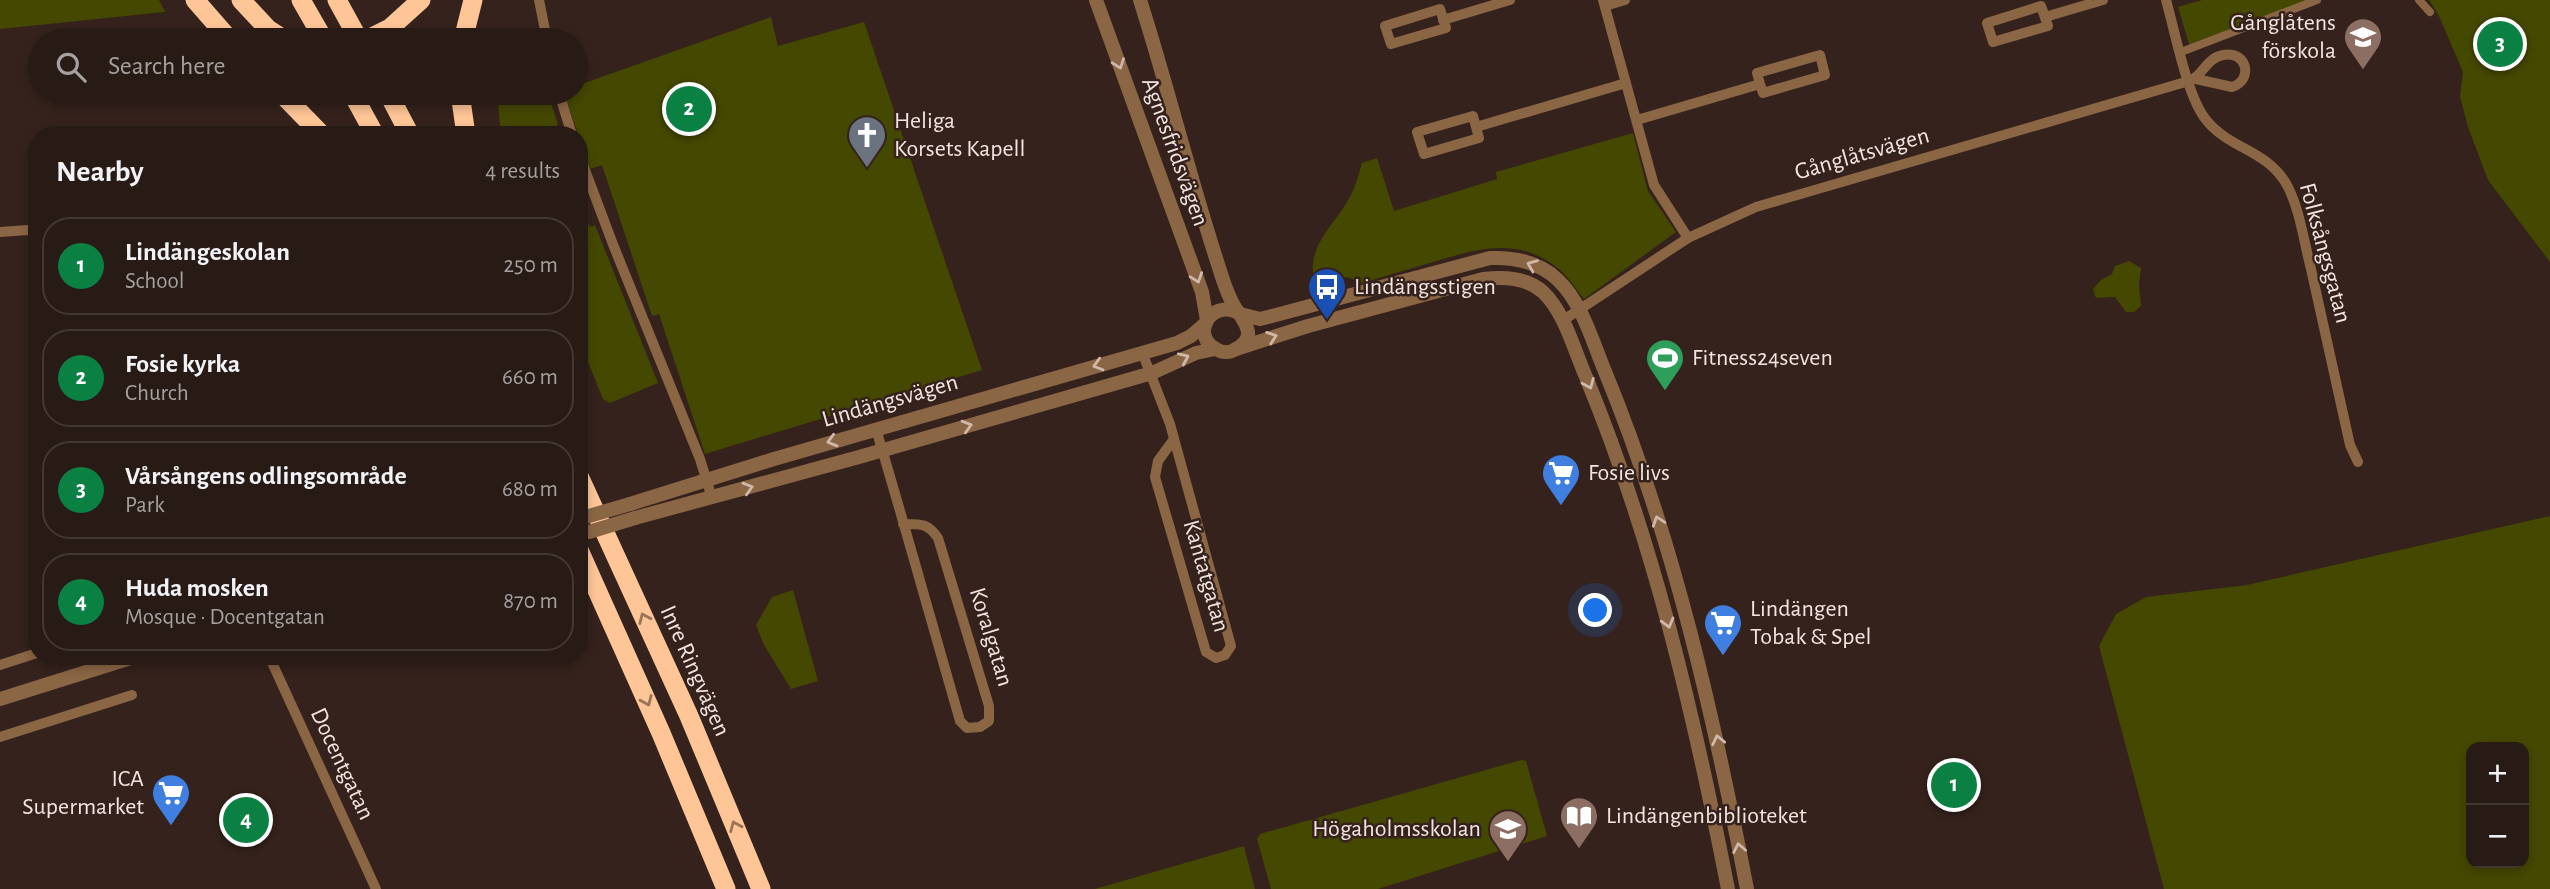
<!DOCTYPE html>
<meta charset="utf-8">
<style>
body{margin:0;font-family:"Alegreya Sans",sans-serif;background:#30231e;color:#f1f3f6}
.controls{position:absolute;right:21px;bottom:21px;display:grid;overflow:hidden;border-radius:14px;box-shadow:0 4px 10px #0003}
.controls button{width:63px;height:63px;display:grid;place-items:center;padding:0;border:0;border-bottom:2px solid #443834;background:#281a15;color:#f1f3f6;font:35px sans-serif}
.you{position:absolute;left:1596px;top:611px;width:24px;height:24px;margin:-18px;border:5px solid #fff;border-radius:50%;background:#1a73e8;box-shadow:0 0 0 10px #1a73e833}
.badge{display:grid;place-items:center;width:46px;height:46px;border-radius:50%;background:#0b8043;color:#fff;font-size:23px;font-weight:700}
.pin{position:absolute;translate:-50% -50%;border:4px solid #fff;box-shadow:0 2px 7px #0006}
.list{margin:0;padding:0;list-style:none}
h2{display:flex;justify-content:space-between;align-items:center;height:91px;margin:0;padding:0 28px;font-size:30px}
h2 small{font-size:23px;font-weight:400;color:#a5a1a0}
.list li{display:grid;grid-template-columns:46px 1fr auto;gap:21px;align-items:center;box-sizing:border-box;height:98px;margin:0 14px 14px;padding:0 14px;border:2px solid #443834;border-radius:28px}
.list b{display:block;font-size:26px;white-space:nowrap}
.list p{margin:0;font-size:23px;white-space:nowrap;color:#a5a1a0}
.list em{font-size:23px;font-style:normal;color:#a5a1a0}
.icon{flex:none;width:38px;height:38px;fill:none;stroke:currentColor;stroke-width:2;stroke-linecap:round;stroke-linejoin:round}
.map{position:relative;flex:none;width:2550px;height:889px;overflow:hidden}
.search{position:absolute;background:#281a15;box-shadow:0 4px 10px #0003;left:28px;top:28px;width:560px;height:77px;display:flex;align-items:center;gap:18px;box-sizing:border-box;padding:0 24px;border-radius:38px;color:#a5a1a0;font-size:26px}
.panel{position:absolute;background:#281a15;box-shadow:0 4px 10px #0003;left:28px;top:126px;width:560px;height:539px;border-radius:28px}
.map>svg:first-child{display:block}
.green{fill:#454800;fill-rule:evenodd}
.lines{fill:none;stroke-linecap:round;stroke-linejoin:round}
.pedestrian{stroke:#8b6645;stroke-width:8}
.minor{stroke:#8b6645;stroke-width:10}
.tertiary{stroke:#8b6645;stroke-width:14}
.motorway{stroke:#fec596;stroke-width:19}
.tertiary-bridge{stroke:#8b6645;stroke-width:14}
.oneway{stroke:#ceb9aa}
.oneway2{stroke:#9a7459}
.labels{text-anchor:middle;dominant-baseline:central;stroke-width:5;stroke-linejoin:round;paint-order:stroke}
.poi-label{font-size:24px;fill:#f2e5e1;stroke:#35221c;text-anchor:start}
.street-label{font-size:24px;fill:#f2e5e1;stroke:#35221c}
</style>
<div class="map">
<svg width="2550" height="889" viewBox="0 0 2550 889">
<rect width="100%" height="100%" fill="#35221c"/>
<g class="green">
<polygon points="0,0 159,0 165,12 0,29"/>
<polygon points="2202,0 2310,0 2190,47 2178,7"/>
<polygon points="2429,0 2550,0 2550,262 2488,180 2468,127 2460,97 2463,72 2439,16"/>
<polygon points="771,17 778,46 864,22 982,370 705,454 659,314 652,316 602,165 590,169 564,93 576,93 576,86"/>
<polygon points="497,93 548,93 558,125 553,127 556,135 501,135"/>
<path d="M1633 133 1648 191 1676 232 1584 299C1575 288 1567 274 1555 266 1516 236 1473 250 1430 263 1407 270 1384 276 1362 283L1347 277 1315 285C1304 246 1335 226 1351 195 1356 185 1359 173 1362 163L1377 158 1394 211 1497 179 1496 172Z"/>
<polygon points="579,199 590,227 595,225 658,383 610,403 603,399 579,340"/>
<polygon points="2129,261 2141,268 2139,285 2141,306 2134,312 2126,312 2115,297 2096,298 2093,289 2101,280 2112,274 2115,266"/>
<path d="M2550 516V889H2164L2099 646 2116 614 2146 597 2247 585ZM2471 747H2524V863H2471Z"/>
<polygon points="793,590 818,681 791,689 763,643 756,625 772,597"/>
<polygon points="1521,760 1526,761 1547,836 1378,889 1271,889 1257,839 1260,834"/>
<polygon points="1244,846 1255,889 1095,889"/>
</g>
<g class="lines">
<g class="pedestrian">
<polyline points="2419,0 2430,12"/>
<polyline points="2181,52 2317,0"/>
</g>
<g class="minor">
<polyline points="539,0 547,40"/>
<polyline points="1603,0 1654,185 1688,238"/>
<path d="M2166 0C2175 31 2187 98 2207 121 2231 150 2269 150 2288 187 2300 211 2304 242 2311 269 2324 327 2337 386 2350 445L2358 462"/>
<polyline points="1605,6 1625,0"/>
<polygon points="2041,6 2048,26 1993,42 1987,23"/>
<polygon points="1440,9 1446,28 1391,44 1385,26"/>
<polyline points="2045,17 2103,0"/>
<polyline points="1443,20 1510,0"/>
<polyline points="559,93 572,135"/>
<polyline points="1637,120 1760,84 1763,93 1825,75 1820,55 1757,73 1760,84"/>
<polyline points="1476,127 1479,138 1424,154 1417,132 1473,116 1476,127 1626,83"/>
<polyline points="579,154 614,247 700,459 712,498"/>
<polyline points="0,232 28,230 37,233"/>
<path d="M1562 321 1688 238 1756 207 2189 81C2203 76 2206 58 2223 55 2247 50 2254 80 2232 87L2196 79"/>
<polyline points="1142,352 1170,424 1231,646 1225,655 1216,658 1206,652 1155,477 1158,461 1174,439"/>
<path d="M876 429C905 526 932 624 960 721L967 728 980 727 989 721V706L938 538C928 523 921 524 903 524"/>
<polyline points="269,656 376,889"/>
<polyline points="0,665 37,653"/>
<polyline points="0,737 132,695"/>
</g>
<g class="tertiary">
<polyline points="1096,0 1202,292 1207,320"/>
<path d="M1140 0C1167 84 1188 171 1215 255 1220 270 1224 286 1231 300 1237 315 1263 335 1236 349 1230 353 1222 353 1216 349 1191 336 1209 300 1237 312"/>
<path d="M1240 314 1260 319 1272 316 1490 258C1515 257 1540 263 1558 280 1582 303 1592 340 1604 369 1673 536 1713 713 1747 889"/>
<path d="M1236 349 1308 326 1483 279C1504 277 1526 277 1543 292 1565 313 1574 350 1586 377 1654 542 1694 715 1728 889"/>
<polyline points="630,504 774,459 1177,343 1191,336 1206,323"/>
<polyline points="635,518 859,457 1152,373 1196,353 1215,349"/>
<polyline points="0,699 137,656"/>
</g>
<g class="motorway">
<polyline points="195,0 230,40"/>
<polyline points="241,0 268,29 285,40"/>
<polyline points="301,0 324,40"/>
<polyline points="337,0 359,40"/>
<polyline points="366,40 390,28 421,0"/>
<polyline points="463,40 473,0"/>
<polyline points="281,93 322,135"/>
<polyline points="352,93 375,135"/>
<polyline points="388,93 410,135"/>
<polyline points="460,93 466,135"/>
<polyline points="579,476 689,716 761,889"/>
<polyline points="579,550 661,733 726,889"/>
</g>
<g class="tertiary-bridge">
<polyline points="582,518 630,504"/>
<polyline points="589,532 635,518"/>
</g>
</g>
<defs><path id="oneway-chevron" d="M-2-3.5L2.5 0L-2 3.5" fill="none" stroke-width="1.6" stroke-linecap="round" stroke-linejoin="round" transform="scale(1.75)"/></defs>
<g class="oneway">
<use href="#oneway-chevron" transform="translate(1119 64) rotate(70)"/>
<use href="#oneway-chevron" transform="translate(1532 265) rotate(-158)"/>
<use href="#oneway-chevron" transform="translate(1197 278) rotate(71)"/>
<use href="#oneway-chevron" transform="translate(1272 337) rotate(-19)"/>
<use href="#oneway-chevron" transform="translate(1184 358) rotate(-24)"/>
<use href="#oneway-chevron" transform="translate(1098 365) rotate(164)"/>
<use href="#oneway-chevron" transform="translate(1589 384) rotate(67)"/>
<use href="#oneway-chevron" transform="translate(967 426) rotate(-16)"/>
<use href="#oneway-chevron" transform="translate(832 441) rotate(164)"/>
<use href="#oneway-chevron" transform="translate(748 488) rotate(-16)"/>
<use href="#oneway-chevron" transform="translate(1658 521) rotate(-108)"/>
<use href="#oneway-chevron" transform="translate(1668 623) rotate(75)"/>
<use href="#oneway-chevron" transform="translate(1718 740) rotate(-102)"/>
<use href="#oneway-chevron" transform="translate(1739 848) rotate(-101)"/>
</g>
<g class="oneway2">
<use href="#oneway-chevron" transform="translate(644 618) rotate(-114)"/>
<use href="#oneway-chevron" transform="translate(647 701) rotate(66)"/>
<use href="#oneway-chevron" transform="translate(735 826) rotate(-113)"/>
</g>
<defs>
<symbol id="school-pin" viewBox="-11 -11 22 30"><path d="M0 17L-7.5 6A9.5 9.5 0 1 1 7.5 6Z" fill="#8d6e63" stroke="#35221c"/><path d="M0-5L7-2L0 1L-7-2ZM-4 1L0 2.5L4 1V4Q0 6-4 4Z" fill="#fff"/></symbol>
<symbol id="church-pin" viewBox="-11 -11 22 30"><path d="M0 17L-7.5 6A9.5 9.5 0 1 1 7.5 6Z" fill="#6b7280" stroke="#35221c"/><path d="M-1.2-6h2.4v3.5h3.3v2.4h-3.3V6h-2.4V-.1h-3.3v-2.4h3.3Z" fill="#fff"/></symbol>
<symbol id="bus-pin" viewBox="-11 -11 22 30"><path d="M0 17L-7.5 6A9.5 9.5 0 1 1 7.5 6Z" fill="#1a4fb4" stroke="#35221c"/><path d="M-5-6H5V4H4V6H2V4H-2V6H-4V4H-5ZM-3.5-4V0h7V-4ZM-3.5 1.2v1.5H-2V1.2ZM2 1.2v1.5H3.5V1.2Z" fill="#fff"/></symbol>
<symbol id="stadium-pin" viewBox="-11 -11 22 30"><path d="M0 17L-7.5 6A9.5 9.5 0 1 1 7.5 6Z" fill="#2e9e5b" stroke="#35221c"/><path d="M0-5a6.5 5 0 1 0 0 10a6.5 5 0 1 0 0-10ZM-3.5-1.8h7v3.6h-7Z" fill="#fff"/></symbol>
<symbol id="supermarket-pin" viewBox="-11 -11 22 30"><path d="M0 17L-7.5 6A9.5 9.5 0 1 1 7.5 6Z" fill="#3f7fe0" stroke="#35221c"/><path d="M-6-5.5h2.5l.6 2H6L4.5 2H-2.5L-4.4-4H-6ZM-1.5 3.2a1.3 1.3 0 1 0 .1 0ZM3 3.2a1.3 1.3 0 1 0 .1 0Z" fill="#fff"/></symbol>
<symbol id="library-pin" viewBox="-11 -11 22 30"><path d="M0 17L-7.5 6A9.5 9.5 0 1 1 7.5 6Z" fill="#8d6e63" stroke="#35221c"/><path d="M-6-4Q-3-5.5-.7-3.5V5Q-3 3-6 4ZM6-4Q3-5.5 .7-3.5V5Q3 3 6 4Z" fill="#fff"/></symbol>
</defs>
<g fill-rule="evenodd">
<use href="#school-pin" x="2341" y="15" width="44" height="60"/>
<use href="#church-pin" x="845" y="113" width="44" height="60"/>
<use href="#bus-pin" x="1305" y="265" width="44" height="60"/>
<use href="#stadium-pin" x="1643" y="336" width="44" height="60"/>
<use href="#supermarket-pin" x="1539" y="451" width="44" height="60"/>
<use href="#supermarket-pin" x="1701" y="601" width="44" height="60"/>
<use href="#supermarket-pin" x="149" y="771" width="44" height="60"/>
<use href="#library-pin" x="1557" y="794" width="44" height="60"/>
<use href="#school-pin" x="1486" y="807" width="44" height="60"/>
</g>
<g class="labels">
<g class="poi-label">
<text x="2336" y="23" text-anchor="end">Gånglåtens<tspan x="2336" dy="28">förskola</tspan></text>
<text x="894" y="121">Heliga<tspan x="894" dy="28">Korsets Kapell</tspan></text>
<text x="1354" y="287">Lindängsstigen</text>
<text x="1692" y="358">Fitness24seven</text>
<text x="1588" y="473">Fosie livs</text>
<text x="1750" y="609">Lindängen<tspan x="1750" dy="28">Tobak &amp; Spel</tspan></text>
<text x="144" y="779" text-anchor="end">ICA<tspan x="144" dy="28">Supermarket</tspan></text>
<text x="1606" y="816">Lindängenbiblioteket</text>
<text x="1481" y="829" text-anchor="end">Högaholmsskolan</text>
</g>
<g class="street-label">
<text transform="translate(1175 152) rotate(70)">Agnesfridsvägen</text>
<text transform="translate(1862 154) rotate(-16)">Gånglåtsvägen</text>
<text transform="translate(2325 253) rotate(75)">Folksångsgatan</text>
<text transform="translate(890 401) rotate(-16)">Lindängsvägen</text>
<text transform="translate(1206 576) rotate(74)">Kantatgatan</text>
<text transform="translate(991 637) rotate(73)">Koralgatan</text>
<text transform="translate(695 671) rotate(66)">Inre Ringvägen</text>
<text transform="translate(342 764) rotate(65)">Docentgatan</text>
</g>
</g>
</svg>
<div class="controls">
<button>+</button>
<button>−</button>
</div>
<div class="you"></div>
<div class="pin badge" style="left:1954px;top:785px">1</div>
<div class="pin badge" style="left:689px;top:109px">2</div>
<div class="pin badge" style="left:2500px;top:44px">3</div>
<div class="pin badge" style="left:246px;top:820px">4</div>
<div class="search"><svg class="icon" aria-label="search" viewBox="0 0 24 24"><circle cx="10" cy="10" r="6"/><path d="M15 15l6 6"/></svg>Search here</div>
<section class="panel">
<h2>Nearby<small>4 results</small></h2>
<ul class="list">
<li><span class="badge">1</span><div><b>Lindängeskolan</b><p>School</p></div><em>250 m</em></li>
<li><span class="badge">2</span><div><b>Fosie kyrka</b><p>Church</p></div><em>660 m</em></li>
<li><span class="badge">3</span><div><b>Vårsångens odlingsområde</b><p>Park</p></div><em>680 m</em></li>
<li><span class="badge">4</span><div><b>Huda mosken</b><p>Mosque · Docentgatan</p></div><em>870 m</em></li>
</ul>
</section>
</div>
